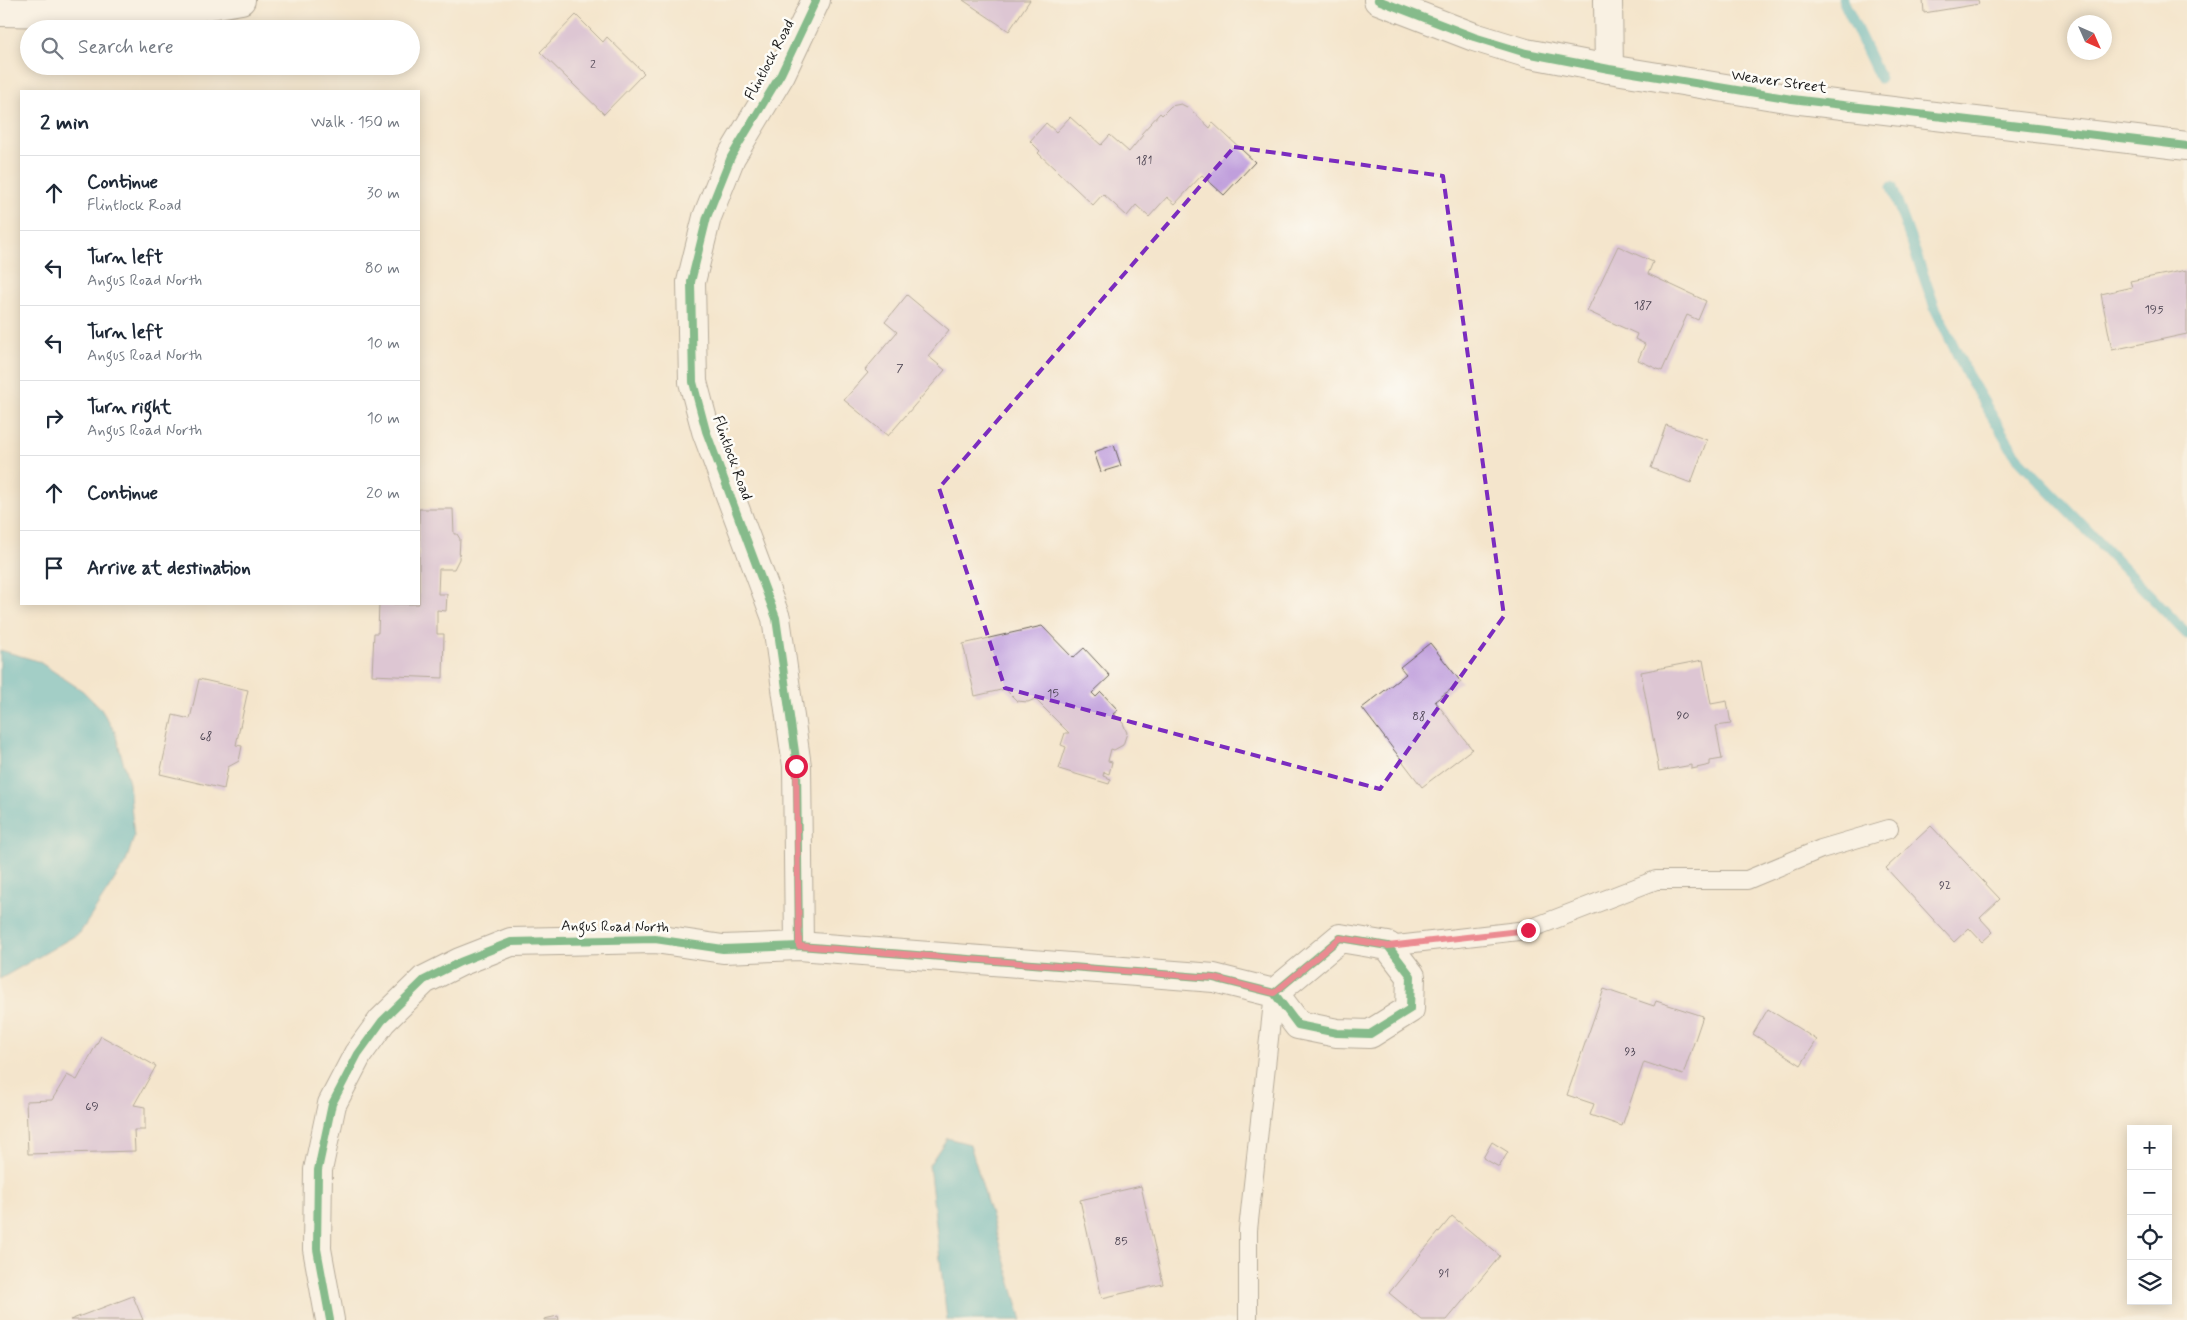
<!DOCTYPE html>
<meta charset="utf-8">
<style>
body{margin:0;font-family:Mynerve,sans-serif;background:#f6f6f7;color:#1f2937}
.controls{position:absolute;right:15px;bottom:15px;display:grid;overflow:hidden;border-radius:0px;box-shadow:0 2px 12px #0003}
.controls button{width:45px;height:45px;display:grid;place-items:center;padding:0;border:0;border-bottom:1px solid #e0e1e3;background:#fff;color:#1f2937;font:25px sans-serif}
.compass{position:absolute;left:2067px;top:15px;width:45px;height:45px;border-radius:50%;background:#fff;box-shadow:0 2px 12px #0003;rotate:135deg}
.stop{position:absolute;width:15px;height:15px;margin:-11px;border:4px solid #e11d48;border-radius:50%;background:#fff}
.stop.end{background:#e11d48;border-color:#fff;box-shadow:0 1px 5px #0008}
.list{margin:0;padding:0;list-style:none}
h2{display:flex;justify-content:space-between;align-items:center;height:65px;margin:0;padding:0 20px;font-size:21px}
h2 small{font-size:16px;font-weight:400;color:#747a83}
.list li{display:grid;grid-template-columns:32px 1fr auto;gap:15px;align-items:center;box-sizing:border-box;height:75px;padding:0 20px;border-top:1px solid #e0e1e3}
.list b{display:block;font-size:19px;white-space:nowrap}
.list p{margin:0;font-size:16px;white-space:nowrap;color:#747a83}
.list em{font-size:16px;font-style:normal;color:#747a83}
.icon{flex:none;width:28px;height:28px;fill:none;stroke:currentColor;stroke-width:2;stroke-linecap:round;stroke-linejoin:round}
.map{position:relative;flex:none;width:2187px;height:1320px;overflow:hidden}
.search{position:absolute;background:#fff;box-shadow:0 2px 12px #0003;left:20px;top:20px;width:400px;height:55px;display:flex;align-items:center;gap:12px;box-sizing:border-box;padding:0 18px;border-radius:28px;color:#747a83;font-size:19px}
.panel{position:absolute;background:#fff;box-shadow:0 2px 12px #0003;left:20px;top:90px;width:400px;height:515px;border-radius:0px}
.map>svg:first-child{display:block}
.water{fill:#43b1bf;stroke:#30666e}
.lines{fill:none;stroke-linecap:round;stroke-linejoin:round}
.stream{stroke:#43b1bf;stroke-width:11}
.building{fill:#c09fdc}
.lane-casing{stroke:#68625a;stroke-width:20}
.street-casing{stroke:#68625a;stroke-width:30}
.secondary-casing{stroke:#68625a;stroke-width:30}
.lane{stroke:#fff;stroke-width:18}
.street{stroke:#fff;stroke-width:28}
.secondary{stroke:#fff;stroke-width:28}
.cycleway-casing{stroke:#fdfcf7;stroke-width:11}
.cycleway{stroke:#00873e;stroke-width:8}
.route{stroke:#e11d48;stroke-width:6}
.marked{fill:none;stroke:#7b2cbf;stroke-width:4;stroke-dasharray:10 6;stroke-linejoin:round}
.labels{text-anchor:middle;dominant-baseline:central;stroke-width:5;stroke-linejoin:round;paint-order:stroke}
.number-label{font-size:12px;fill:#453d4c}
.street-label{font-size:15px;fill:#1c1c1c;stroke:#fdfcf7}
</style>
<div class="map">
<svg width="2187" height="1320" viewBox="0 0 2187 1320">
<rect width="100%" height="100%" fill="#fdfcf7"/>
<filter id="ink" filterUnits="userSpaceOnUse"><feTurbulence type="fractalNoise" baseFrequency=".02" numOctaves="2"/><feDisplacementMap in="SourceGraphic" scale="10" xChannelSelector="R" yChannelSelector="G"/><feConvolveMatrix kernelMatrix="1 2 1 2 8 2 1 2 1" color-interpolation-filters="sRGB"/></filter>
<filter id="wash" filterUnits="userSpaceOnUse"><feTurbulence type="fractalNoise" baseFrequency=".0096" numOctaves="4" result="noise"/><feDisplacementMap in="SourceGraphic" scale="20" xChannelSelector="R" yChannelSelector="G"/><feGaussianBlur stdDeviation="1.12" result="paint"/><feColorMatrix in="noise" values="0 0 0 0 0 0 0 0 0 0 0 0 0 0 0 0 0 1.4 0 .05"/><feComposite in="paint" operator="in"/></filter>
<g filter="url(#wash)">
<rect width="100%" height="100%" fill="#f4e5cc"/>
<g class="water">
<polygon points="0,650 38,661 83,691 101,709 115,732 129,783 134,837 126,862 80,933 0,979"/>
<polygon points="947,1138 970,1144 1022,1320 947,1320 929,1165"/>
</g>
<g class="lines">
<g class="stream">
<polyline points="1843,0 1880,78"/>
<polyline points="1892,187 1935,308 1967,374 2016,456 2187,634"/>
</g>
</g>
<g id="blocks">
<g class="building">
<polygon points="963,0 1030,0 1009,31"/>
<polygon points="1923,0 1978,0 1979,4 1924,13"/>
<polygon points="576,15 603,42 607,37 644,73 604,114 540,52"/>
<polygon points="1181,104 1189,108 1210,128 1213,123 1255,162 1224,195 1202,175 1175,204 1167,197 1149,217 1136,205 1127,216 1103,194 1093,205 1038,153 1040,151 1030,141 1046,123 1056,132 1070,117 1101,145 1110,135 1129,152 1143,135 1141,134 1160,113 1162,115 1171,106"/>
<polygon points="1618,246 1653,262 1648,274 1706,301 1698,320 1687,315 1662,371 1638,360 1645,344 1635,339 1637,334 1587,311"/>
<polygon points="2187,270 2187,334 2112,350 2101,294 2132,287 2130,281"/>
<polygon points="907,295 949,330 928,356 945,370 888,436 844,400 868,373 865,370 897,332 885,322"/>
<polygon points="1666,425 1707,440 1691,483 1651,468"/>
<polygon points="1114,445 1121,466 1101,472 1094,452"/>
<polygon points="419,509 453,509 454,534 457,534 460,539 459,559 454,569 439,569 438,594 447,594 446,611 437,610 437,634 444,634 443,678 372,675 374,633 378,633 379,604 419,604"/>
<polygon points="1042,626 1073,658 1084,648 1110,676 1092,693 1096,697 1101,692 1118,710 1113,714 1123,723 1127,733 1123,745 1114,750 1111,749 1108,761 1112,762 1109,774 1104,772 1103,776 1111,779 1109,784 1059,769 1066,747 1061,745 1065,733 1069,733 1035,699 1028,702 1017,701 1005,689 975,696 963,644"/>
<polygon points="1430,643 1461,682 1435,701 1472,749 1422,787 1362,708 1406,674 1400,667"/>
<polygon points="1703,660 1711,704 1727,701 1731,724 1716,726 1722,759 1710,761 1710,765 1692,769 1692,765 1659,771 1641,672"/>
<polygon points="199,679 248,690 236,745 242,746 239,761 228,767 224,789 160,774 173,715 190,719"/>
<polygon points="1931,826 2000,899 1980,918 1993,932 1982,942 1969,928 1954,942 1886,868"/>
<polygon points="1604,989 1654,1006 1656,1001 1703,1016 1683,1075 1644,1062 1622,1126 1590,1115 1594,1104 1567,1095"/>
<polygon points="1768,1009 1817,1040 1801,1065 1753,1034"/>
<polygon points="101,1036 156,1066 134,1105 145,1107 145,1130 134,1130 135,1151 28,1154 26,1101 52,1100 67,1075 77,1080"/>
<polygon points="1492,1142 1508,1152 1499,1167 1483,1158"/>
<polygon points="1141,1186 1163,1284 1102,1298 1080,1200"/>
<polygon points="1452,1216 1500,1256 1447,1320 1422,1320 1389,1293"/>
<polygon points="133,1296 143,1320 70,1320"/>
<polygon points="558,1316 559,1320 544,1320 544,1319"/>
</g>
</g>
</g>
<g filter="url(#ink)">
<use href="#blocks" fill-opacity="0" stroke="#68625a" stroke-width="1"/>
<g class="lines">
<defs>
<g id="lane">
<polyline points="1388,946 1527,930 1656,880 1747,880 1821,849 1889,829"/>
<polyline points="1248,1320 1248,1230 1274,993"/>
</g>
<g id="street">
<polyline points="1608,0 1609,69"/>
<polyline points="799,946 797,766 776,618 706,431 693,382 691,282 707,217 731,157 781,74 816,0"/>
<polyline points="330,1320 317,1249 318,1170 332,1104 358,1054 382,1021 424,980 460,962 511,942 655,939 723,949 799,946 1214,978 1274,993 1298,1025 1337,1033 1370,1034 1410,1009 1411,976 1388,946 1340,938 1274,993"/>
</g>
<g id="secondary">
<polyline points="1378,0 1474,37 1526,53 1609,69 1792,99 2187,146"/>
<path d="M0 12C81 13 161 15 241 0"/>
</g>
</defs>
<use href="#lane" class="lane-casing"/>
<use href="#street" class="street-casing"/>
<use href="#secondary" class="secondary-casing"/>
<use href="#lane" class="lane"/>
<use href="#street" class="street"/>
<use href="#secondary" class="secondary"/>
<defs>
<g id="cycleway">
<polyline points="1378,0 1474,37 1526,53 1609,69 1792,99 2187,146"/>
<polyline points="799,946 797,766 776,618 706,431 693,382 691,282 707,217 731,157 781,74 816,0"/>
<polyline points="330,1320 317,1249 318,1170 332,1104 358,1054 382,1021 424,980 460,962 511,942 655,939 723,949 799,946 1214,978 1274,993 1298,1025 1337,1033 1370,1034 1410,1009 1411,976 1388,946 1340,938 1274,993"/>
</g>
</defs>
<use href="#cycleway" class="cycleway-casing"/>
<use href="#cycleway" class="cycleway"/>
</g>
</g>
<g class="lines" filter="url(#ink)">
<polyline class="route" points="796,766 799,946 1214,978 1274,993 1340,938 1388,946 1528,930"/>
</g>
<path d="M0 0H2187V1320H0ZM1234 147 1443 176 1504 616 1380 789 1005 688 939 488Z" fill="#f4e5cc" fill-opacity=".55" fill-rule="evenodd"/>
<path class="marked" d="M1234 147 1443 176 1504 616 1380 789 1005 688 939 488Z"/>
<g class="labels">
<g class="number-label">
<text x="593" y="65">2</text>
<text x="1144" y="161">181</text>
<text x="1643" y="306">187</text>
<text x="2154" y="310">195</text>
<text x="900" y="369">7</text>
<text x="1053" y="694">15</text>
<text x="1683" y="716">90</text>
<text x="1419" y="717">88</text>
<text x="206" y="737">68</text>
<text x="1945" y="886">92</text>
<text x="1630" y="1052">93</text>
<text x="92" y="1107">69</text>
<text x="1121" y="1242">85</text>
<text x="1444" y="1274">91</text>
</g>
<g class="street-label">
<text transform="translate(770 60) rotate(-62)">Flintlock Road</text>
<text transform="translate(1779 82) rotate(8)">Weaver Street</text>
<text transform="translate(732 458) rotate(70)">Flintlock Road</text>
<text transform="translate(615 927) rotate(1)">Angus Road North</text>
</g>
</g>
</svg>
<div class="controls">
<button>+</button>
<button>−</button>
<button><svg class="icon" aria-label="locate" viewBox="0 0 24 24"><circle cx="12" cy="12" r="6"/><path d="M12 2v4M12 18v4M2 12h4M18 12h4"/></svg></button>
<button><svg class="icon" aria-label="layers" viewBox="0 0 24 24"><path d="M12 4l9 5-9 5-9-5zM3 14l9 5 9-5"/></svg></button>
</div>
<svg class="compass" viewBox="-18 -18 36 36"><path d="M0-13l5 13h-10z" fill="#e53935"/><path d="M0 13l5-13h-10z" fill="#747a83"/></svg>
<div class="stop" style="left:796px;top:766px"></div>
<div class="stop end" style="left:1528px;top:930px"></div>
<div class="search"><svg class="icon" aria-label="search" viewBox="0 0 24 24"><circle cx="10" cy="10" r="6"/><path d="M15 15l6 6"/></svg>Search here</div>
<section class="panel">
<h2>2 min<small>Walk · 150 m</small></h2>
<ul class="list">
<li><svg class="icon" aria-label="ahead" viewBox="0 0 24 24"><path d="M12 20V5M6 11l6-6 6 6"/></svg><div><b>Continue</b><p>Flintlock Road</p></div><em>30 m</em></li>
<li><svg class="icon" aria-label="left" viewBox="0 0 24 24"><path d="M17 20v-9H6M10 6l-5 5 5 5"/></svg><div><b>Turn left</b><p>Angus Road North</p></div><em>80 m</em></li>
<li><svg class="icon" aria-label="left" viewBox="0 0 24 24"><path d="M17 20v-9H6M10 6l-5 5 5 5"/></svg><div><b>Turn left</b><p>Angus Road North</p></div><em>10 m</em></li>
<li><svg class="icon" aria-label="right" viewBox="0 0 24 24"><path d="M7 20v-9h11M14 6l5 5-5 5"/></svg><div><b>Turn right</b><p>Angus Road North</p></div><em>10 m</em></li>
<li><svg class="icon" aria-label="ahead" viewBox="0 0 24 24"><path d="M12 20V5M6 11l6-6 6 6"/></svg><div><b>Continue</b></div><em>20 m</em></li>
<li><svg class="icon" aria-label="arrive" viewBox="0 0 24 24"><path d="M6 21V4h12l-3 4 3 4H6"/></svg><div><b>Arrive at destination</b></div></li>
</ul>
</section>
</div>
